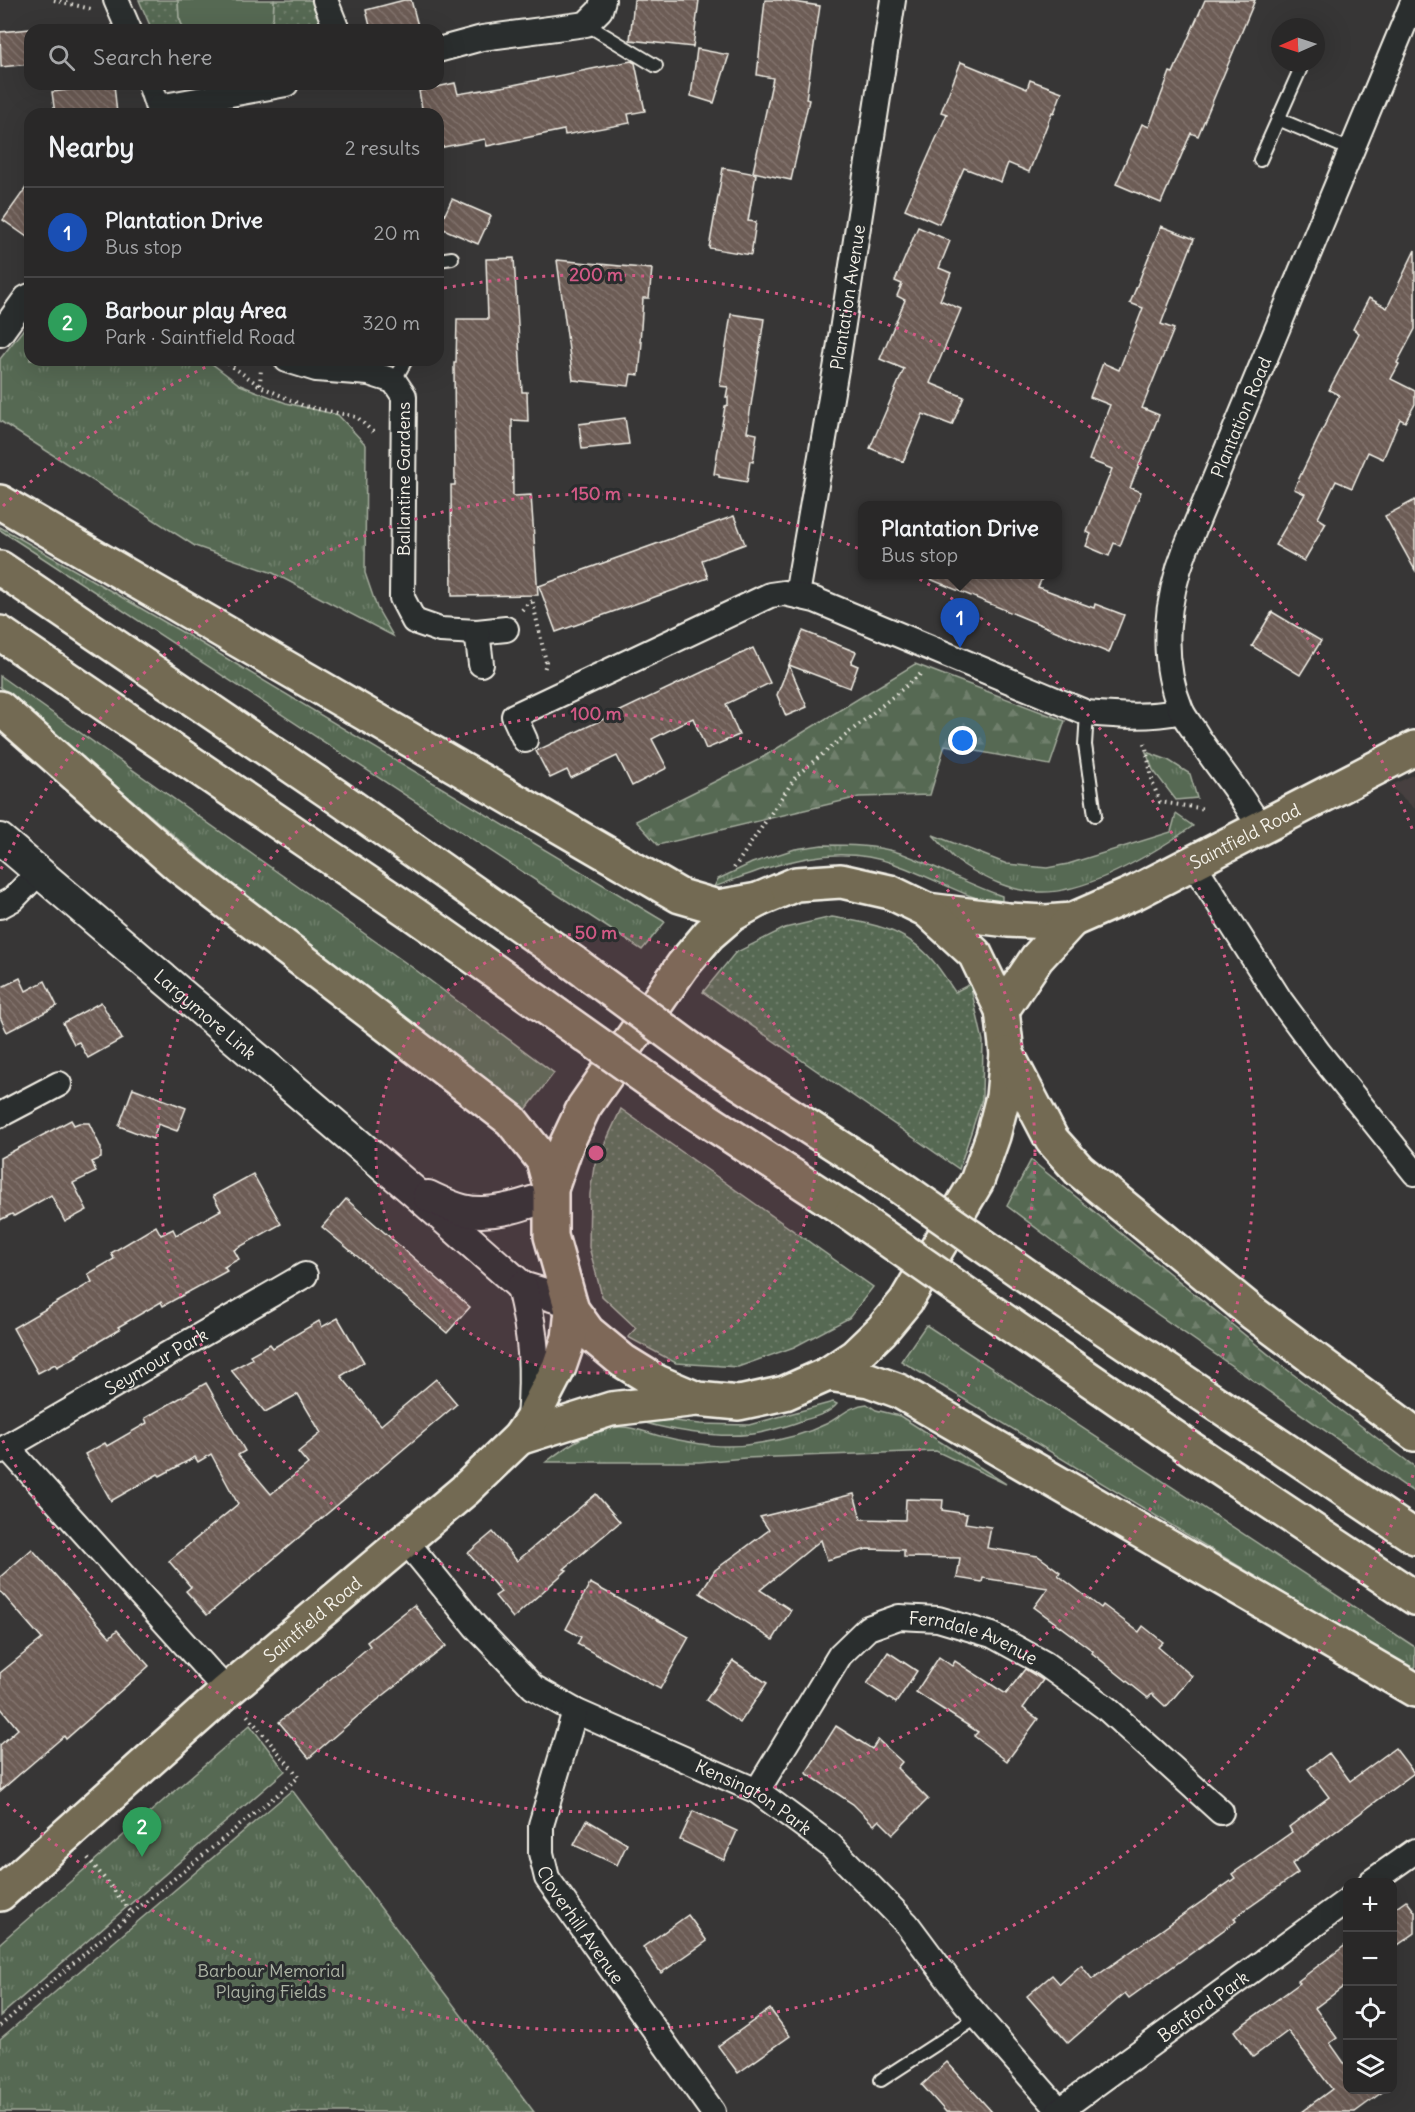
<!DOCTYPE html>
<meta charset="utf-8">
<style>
body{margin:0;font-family:Delius,sans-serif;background:#313030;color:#f1f3f6}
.controls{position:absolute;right:18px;bottom:18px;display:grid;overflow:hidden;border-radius:12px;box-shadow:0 6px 24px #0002}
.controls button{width:54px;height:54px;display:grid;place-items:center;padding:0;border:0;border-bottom:2px solid #454445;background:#292828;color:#f1f3f6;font:30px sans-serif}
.compass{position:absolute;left:1271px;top:18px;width:54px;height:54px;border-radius:50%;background:#292828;box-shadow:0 6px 24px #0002;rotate:267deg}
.you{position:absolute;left:963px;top:741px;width:21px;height:21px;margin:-15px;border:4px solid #fff;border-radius:50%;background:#1a73e8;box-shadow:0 0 0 9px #1a73e833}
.badge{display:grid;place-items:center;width:39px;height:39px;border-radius:50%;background:#ffd166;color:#fff;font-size:20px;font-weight:700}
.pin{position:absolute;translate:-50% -50px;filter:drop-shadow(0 2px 3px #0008)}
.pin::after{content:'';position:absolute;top:32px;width:21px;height:18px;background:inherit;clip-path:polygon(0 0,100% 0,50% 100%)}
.popup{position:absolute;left:858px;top:501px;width:204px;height:78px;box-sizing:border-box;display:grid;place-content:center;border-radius:12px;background:#292828;filter:drop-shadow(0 2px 4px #0005);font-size:20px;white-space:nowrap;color:#a5a6a8}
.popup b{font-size:22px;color:#f1f3f6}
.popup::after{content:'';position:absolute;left:50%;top:100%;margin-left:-12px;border:12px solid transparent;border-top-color:#292828}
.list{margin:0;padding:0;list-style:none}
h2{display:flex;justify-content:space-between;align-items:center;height:78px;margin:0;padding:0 24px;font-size:26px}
h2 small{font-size:20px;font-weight:400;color:#a5a6a8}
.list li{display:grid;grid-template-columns:39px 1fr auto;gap:18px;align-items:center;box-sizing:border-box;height:90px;padding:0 24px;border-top:2px solid #454445}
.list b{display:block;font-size:22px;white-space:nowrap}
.list p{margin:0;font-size:20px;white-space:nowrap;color:#a5a6a8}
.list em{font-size:20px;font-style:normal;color:#a5a6a8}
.icon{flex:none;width:33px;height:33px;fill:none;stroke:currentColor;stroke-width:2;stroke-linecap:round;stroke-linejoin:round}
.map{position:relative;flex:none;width:1415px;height:2112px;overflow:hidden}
.search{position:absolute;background:#292828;box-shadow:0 6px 24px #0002;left:24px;top:24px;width:420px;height:66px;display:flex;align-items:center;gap:15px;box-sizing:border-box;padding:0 21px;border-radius:18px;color:#a5a6a8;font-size:22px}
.panel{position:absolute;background:#292828;box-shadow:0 6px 24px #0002;left:24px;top:108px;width:420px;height:258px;border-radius:18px}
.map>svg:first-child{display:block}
.built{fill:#47413f}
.grass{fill:url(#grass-tufts);stroke:#a5ad9e;stroke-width:1.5}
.forest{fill:url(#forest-firs);stroke:#a5ad9e;stroke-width:1.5}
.garden{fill:url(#garden-dots);stroke:#a5ad9e;stroke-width:1.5}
.pitch{fill:#566953;stroke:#a5ad9e;stroke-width:1.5}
.building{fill:url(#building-back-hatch);stroke:#f4f1e8;stroke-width:1.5}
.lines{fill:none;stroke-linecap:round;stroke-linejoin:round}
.service-casing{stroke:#f4f1e8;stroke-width:16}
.minor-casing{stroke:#f4f1e8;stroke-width:28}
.tertiary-casing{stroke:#f4f1e8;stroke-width:34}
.primary-casing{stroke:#f4f1e8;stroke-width:38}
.motorway-casing{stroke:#f4f1e8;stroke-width:38}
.path{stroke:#f4f1e8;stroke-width:4;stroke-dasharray:1.5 4.5;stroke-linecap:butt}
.service{stroke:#2a2d2e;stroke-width:12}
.minor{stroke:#2a2d2e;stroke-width:24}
.tertiary{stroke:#2a2d2e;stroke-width:30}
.primary{stroke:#736b52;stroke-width:33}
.motorway{stroke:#736b52;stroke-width:33}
.motorway-bridge-casing{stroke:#f4f1e8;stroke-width:38;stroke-linecap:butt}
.motorway-bridge{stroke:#736b52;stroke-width:33}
.ring{fill:none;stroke:#d15985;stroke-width:3;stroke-dasharray:3 6}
.labels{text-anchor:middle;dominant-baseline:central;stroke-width:6;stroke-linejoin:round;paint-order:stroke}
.street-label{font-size:18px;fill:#f4f1e8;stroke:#2a2d2e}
.park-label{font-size:18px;fill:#adb4a5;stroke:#2a2d2e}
.centre{fill:#d15985;stroke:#2a2d2e;stroke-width:3}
.ring-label{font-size:18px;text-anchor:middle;font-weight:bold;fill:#d15985;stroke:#2a2d2e;stroke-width:6;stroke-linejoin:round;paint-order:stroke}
</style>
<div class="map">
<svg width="1415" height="2112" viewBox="0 0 1415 2112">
<defs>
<pattern id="grass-tufts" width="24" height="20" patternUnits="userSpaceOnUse" patternTransform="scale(1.5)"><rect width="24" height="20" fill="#566953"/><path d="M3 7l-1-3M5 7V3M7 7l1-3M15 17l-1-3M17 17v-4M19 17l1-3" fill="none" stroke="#6f7f6c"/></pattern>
<pattern id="forest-firs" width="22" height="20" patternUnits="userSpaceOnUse" patternTransform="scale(1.5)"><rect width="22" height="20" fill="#566953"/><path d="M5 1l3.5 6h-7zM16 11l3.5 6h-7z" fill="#6f7f6c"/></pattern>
<pattern id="garden-dots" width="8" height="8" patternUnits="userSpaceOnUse" patternTransform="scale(1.5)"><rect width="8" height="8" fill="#566953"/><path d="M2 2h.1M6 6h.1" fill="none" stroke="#6f7f6c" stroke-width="1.8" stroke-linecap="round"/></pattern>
<pattern id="building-back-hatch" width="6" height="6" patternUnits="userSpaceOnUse" patternTransform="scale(1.5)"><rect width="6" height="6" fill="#6c5b55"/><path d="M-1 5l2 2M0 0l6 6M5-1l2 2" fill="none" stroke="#82736d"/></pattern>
</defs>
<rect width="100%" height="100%" fill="#373636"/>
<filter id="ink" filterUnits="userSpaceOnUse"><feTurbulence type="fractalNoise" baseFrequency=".0167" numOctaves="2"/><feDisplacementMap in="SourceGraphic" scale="12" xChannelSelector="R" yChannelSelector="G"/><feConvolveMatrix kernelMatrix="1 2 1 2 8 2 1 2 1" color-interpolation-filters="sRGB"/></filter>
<g filter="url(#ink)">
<polygon class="built" points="1415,774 1415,809 1390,786"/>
<g class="grass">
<polygon points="30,321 30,360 207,360 240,385 286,403 338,415 366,445 365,573 377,608 393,636 273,573 195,546 0,421 0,359"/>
<polygon points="0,527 201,643 665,922 642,950 0,530"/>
<polygon points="0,676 413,968 554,1073 525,1111 268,916 0,687"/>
<polygon points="1146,752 1168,760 1190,774 1197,798 1176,800 1153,770"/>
<path d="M1176 814 1193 826C1155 852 1087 894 1039 892 1013 892 983 878 962 864 951 858 942 844 933 835L1007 864 1047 868 1068 864 1171 832Z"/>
<path d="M822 845C847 845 875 845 900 853 935 865 966 884 1002 896V906C965 897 931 877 895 864 831 841 774 865 714 887L718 879 752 863 795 849Z"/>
<polygon points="926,1325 1415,1647 1415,1673 901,1361"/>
<path d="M833 1402 837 1404C830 1413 815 1417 804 1420 791 1425 777 1429 764 1432 724 1441 660 1430 621 1415H646L666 1420 700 1424 749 1425Z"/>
<path d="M867 1404 876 1410 900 1416 1006 1484 936 1451 745 1458 699 1462H546C568 1445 592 1428 620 1427 632 1426 648 1433 660 1436 696 1444 723 1450 760 1443 782 1440 806 1434 826 1424 840 1417 851 1405 867 1404Z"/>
<polygon points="250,1725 285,1771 0,2016 0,1943"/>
<polygon points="292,1790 534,2112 0,2112 0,2039"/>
</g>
<g class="forest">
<polygon points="915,664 1065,721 1050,765 945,745 930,795 859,797 658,845 636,821 758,760"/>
<polygon points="1031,1160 1285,1368 1415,1467 1415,1493 1072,1255 1007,1206"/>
</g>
<g class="garden">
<polygon points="139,0 178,0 179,17 184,30 152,30"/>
<polygon points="274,0 311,0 320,20 314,26 315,30 268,30 273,16"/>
<path d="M832 917C871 923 906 929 933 961 941 970 948 982 955 992L970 984 983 1041 982 1099 959 1169 703 992 735 953 785 928Z"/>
<polygon points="621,1109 873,1287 849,1318 794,1347 738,1367 676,1363 628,1337 636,1328 602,1296 589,1247 590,1194 594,1167"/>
</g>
<polygon class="pitch" points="178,0 274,0 273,17 268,30 184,30 179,17"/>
<g class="building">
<polygon points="404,0 411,0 418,26 400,30 371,30 366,10"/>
<polygon points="634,0 699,0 693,47 630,40"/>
<polygon points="765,0 780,0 820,6 806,99 809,100 791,180 753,172 773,78 757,75"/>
<polygon points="1205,0 1255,0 1198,136 1191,133 1161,203 1116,184 1142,124 1149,127 1170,72 1173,73"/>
<polygon points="30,29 30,64 1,67 0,32"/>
<polygon points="697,49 729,55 714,103 691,96"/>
<polygon points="631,61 635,63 645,111 628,114 630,123 565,135 564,130 487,146 485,139 438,148 438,114 423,114 419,91 455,83 458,94 513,85"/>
<polygon points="961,62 1027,89 1030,80 1062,92 1054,113 1052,112 1029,172 1008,163 1001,182 964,168 939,224 905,209 947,114 941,112"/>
<polygon points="114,84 117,114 55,114 52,92"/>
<polygon points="723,168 756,174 748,221 756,222 751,255 709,248"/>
<polygon points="30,182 30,239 3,220"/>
<polygon points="452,199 491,216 478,244 439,227"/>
<polygon points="1161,226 1194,239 1161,324 1174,329 1142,408 1159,415 1130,488 1141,492 1120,546 1114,543 1109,556 1086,546 1091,534 1087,532 1112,469 1089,460 1110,405 1090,397 1103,363 1119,370 1143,308 1130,303"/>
<polygon points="918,227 950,241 939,268 951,273 940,300 961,309 930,383 964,397 952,425 923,414 903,462 870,448 904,369 880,359 905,300 897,296 902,284 895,281"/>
<polygon points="1415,250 1415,329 1397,363 1399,364 1391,379 1415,391 1415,404 1405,422 1400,419 1383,459 1368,452 1352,488 1336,481 1318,518 1326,523 1304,561 1275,545 1305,494 1294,489 1339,395 1329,390 1359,333 1353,329 1369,298 1387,308"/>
<polygon points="514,258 522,392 527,392 528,421 512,420 513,496 531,495 538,595 452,596 451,485 455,485 454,363 456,363 457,319 488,319 486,259"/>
<polygon points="557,260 652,269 649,298 643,298 640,342 642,342 639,375 631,374 629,386 573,380"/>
<polygon points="731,314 764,319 747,432 757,434 753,462 750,461 747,482 719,477 719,475 714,474 725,406 728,405 728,397 726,397 728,387 720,386"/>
<polygon points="625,418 629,444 582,449 579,424"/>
<polygon points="1415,500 1415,570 1385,516"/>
<polygon points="734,516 745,544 702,560 708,578 556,632 539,586"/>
<polygon points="918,574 1044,574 1038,587 1094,608 1095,604 1124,615 1109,653"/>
<polygon points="1272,612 1321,641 1300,675 1252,646"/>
<polygon points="803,631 856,652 851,663 858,666 850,688 789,665"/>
<polygon points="753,648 770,683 726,704 739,735 706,749 693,718 652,739 667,768 632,786 617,756 571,778 567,770 550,778 536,751"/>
<polygon points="789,665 807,707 786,716 777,695"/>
<polygon points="20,978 26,991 45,981 57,1006 7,1032 0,1017 0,988"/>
<polygon points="101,1002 122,1039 88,1058 79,1042 74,1044 63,1023"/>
<polygon points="133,1088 186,1108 177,1131 158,1124 153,1139 119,1126"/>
<polygon points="71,1120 74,1125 79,1123 89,1123 101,1148 101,1158 92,1162 96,1172 73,1183 87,1210 65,1222 51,1195 14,1216 12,1214 0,1220 0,1158"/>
<polygon points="253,1174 281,1224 234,1250 239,1259 224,1267 227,1271 163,1306 161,1302 118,1327 120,1329 76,1355 77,1356 57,1367 55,1364 38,1373 13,1328 92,1282 88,1274 114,1259 111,1253 156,1226 161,1235 173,1229 176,1235 221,1210 213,1196"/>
<polygon points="346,1199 470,1307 447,1333 381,1276 322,1227"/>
<polygon points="338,1318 364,1362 341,1376 381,1425 436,1379 457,1404 207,1615 186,1591 191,1587 169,1561 238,1504 211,1454 198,1462 195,1457 160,1476 158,1474 111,1501 85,1454 105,1443 107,1446 147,1423 145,1418 206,1383 245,1451 238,1455 271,1494 308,1464 298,1452 321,1433 298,1394 265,1412 231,1370 252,1359 250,1355 270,1344 273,1348 319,1321 322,1327"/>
<polygon points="596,1494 620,1522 564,1569 567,1570 513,1618 495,1596 501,1592 468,1553 493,1532 517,1561"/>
<polygon points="854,1494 861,1519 905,1520 906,1499 943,1500 942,1510 967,1514 965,1523 991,1527 987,1548 1038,1556 1060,1572 1058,1575 1101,1608 1103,1605 1139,1632 1143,1626 1163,1642 1158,1647 1192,1676 1166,1707 1152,1694 1148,1698 1092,1653 1093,1651 1034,1607 1048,1588 983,1578 982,1582 957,1578 960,1558 904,1557 904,1550 867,1549 827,1560 821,1540 760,1590 791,1610 773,1640 700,1593 715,1570 769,1530 760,1517"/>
<polygon points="32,1549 110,1637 117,1630 149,1666 66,1739 64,1736 0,1791 0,1745 18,1729 0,1707 0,1673 42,1639 0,1591 0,1577"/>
<polygon points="590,1583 689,1637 660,1689 577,1644 581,1637 566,1629"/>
<polygon points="414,1605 446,1646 366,1709 309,1758 279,1722 370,1646 367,1642"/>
<polygon points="888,1652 917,1671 896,1703 867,1684"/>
<polygon points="939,1657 952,1666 955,1661 1006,1694 1025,1669 1043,1680 1023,1708 1038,1719 1007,1761 974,1736 978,1732 916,1692"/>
<polygon points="733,1661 767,1683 740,1723 706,1700"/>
<polygon points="836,1726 872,1749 878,1740 902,1762 897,1768 928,1799 893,1834 879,1820 874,1825 853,1804 806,1773"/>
<polygon points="1395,1748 1414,1773 1292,1864 1298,1873 1234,1918 1236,1921 1129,1998 1125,1993 1068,2043 1027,1996 1052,1975 1060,1984 1081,1965 1092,1979 1235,1878 1232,1874 1292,1832 1289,1827 1329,1797 1308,1769 1329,1753 1350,1781"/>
<polygon points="693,1811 737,1831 724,1860 680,1840"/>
<polygon points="587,1820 627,1844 617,1865 574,1845"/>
<polygon points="1406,1900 1415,1912 1415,1933 1392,1949 1392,1910"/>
<polygon points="688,1915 707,1941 661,1973 643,1947"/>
<polygon points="1347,1944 1347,1984 1315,2008 1337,2038 1330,2043 1347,2067 1347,2090 1385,2090 1355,2112 1301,2112 1332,2089 1288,2031 1253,2057 1234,2031 1300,1983 1298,1981"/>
<polygon points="770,2009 790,2036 738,2073 718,2046"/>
<polygon points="947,2062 992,2112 946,2112 922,2085"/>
</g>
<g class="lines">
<defs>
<g id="service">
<polyline points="586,24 656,66"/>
<polyline points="1278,119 1351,150"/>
<polyline points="1260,160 1300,70"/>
<polyline points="438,260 452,258"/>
<polyline points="394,381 406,360"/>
<polyline points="1087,713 1085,745 1095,815"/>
<polyline points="881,2080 978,2017"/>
</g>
<g id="minor">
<polyline points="116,0 129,30"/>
<polyline points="325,0 337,30"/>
<polyline points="438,50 482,38 586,24 600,10 603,0"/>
<polyline points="150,84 160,114"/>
<polyline points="159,107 286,84"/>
<polyline points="0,334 26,298 30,296"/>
<polyline points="287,360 316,369 369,373 394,381 404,396 402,598 414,621 440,630 477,632 506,629"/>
<path id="s1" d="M797 595 837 363 893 0"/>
<polyline points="477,632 481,664"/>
<path d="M525 740 514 716 770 595 784 593 815 600 1087 713C1119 716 1151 718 1181 711"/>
<path id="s2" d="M1260 828C1243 796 1218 768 1198 737 1193 728 1185 719 1181 710 1159 658 1166 599 1186 548L1414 0"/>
<polyline points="1193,863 1280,1000 1319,1053 1415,1173"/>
<polyline points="0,906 13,899 40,871"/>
<polyline points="0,1115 59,1084"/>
<polyline points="7,1447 227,1691"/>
<path id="s3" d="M0 1451 305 1275"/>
<path id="s4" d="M405 1540 475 1626 533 1687 575 1711 757 1791 830 1845 907 1924 965 2002 1061 2112"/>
<path id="s5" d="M575 1711 541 1825V1853L547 1878 713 2112"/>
<path id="s6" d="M757 1791 840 1655 868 1628 899 1617 938 1619 992 1635 1045 1664 1106 1708 1221 1812"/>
<polyline points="1371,1882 1415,1851"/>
<path id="s7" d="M1059 2111 1348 1900"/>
</g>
<g id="tertiary">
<path id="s8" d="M0 839 411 1189 522 1287 568 1301"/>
<path d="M428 1196C439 1201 451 1207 463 1210 491 1217 523 1205 550 1196"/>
<path d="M522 1287C534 1337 536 1368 532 1419"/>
</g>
<g id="primary">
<path id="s9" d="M927 910 1008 920 1046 922 1072 920 1136 892 1415 748"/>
<polyline points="1002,1010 1037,958 1072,920"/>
<polyline points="519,1438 611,1409 697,1399 739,1403 785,1393 828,1374 855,1356 882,1330 906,1301 977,1181 993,1136 1003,1097 1007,1054 1002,1010 975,954 927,910 890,892 841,881 796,884 758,900 731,915 709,934 683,965 584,1107 567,1143 551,1189 551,1236 572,1310 588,1332 623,1361 657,1382 697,1399"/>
<path id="s10" d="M0 1894 227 1691 465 1490 519 1438 532 1419 559 1367 569 1338 572 1310"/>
</g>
<g id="motorway">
<polyline points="0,502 680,896 718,907 758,900"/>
<polyline points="0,568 336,796 574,963"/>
<polyline points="0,633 412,913 544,1006"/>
<polyline points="0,708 179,866 511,1120 543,1160 551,1189"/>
<polyline points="1007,1054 1052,1140 1079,1170 1253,1313 1415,1434"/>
<polyline points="711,1064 880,1173"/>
<polyline points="681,1103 851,1214"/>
<polyline points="1037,1283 1415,1537"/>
<polyline points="1009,1324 1213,1464 1415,1598"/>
<polyline points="828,1374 869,1380 899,1391 1415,1690"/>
</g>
</defs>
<use href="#service" class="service-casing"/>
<use href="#minor" class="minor-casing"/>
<use href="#tertiary" class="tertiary-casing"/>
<use href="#primary" class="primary-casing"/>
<use href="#motorway" class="motorway-casing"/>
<g class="path">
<polyline points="54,0 91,9"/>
<polyline points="223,360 260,386 304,406 357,417 376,435"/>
<polyline points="260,385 261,368"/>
<polyline points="522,610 532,599 546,662 544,671"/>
<polyline points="1145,743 1153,784 1160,802 1206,809"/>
<polyline points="734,868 797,775 923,672"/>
<polyline points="88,1858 132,1913"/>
<polyline points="0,2026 132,1913 299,1777 247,1715"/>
</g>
<use href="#service" class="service"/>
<use href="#minor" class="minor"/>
<use href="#tertiary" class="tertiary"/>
<use href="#primary" class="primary"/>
<use href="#motorway" class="motorway"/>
<defs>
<g id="motorway-bridge">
<polyline points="574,963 711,1064"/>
<polyline points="544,1006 681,1103"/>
<polyline points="880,1173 1037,1283"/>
<polyline points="851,1214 1009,1324"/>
</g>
</defs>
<use href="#motorway-bridge" class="motorway-bridge-casing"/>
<use href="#motorway-bridge" class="motorway-bridge"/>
</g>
</g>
<circle cx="596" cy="1153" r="220" fill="#d15985" fill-opacity=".12"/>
<g class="ring">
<circle cx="596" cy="1153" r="220"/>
<circle cx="596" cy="1153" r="439"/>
<path d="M1 869A659 659 0 1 1 1 1437"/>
<path d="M1413 1475A878 878 0 0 1 3 1800M3 506A878 878 0 0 1 218 361M444 288A878 878 0 0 1 1413 831"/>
</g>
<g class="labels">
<g class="street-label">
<text stroke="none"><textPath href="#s1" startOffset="302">Plantation Avenue</textPath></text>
<text stroke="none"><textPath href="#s2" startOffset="450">Plantation Road</textPath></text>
<text transform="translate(403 479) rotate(-90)">Ballantine Gardens</text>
<text stroke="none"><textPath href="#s9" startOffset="338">Saintfield Road</textPath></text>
<text stroke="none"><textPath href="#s8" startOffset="270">Largymore Link</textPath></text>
<text stroke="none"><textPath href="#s3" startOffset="180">Seymour Park</textPath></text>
<text stroke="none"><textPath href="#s10" startOffset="416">Saintfield Road</textPath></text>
<text stroke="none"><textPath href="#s6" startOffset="309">Ferndale Avenue</textPath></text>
<text stroke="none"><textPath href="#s4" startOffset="442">Kensington Park</textPath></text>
<text stroke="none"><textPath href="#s5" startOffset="230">Cloverhill Avenue</textPath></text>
<text stroke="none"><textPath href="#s7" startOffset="178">Benford Park</textPath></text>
</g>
<g class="park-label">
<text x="271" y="1970">Barbour Memorial<tspan x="271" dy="21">Playing Fields</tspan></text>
</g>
</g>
<circle cx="596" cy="1153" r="9" class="centre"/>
<g class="ring-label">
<text x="596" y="281">200 m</text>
<text x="596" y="500">150 m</text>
<text x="596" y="720">100 m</text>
<text x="596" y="939">50 m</text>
</g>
</svg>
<div class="controls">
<button>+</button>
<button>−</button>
<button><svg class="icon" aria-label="locate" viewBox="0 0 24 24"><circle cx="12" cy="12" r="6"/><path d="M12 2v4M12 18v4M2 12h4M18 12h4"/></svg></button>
<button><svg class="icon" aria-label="layers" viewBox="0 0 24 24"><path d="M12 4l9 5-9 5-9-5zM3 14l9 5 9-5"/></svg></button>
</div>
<svg class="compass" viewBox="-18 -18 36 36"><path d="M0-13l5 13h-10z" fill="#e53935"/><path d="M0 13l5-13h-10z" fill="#a5a6a8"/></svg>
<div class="you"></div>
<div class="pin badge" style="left:960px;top:648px;background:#1a4fb4">1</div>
<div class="popup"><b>Plantation Drive</b>Bus stop</div>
<div class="pin badge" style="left:142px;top:1857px;background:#2e9e5b">2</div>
<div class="search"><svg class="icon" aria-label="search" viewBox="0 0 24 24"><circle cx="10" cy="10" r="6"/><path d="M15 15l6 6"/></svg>Search here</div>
<section class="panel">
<h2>Nearby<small>2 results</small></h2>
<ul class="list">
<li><span class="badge" style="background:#1a4fb4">1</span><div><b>Plantation Drive</b><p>Bus stop</p></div><em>20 m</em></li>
<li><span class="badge" style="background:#2e9e5b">2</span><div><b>Barbour play Area</b><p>Park · Saintfield Road</p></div><em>320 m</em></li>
</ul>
</section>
</div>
